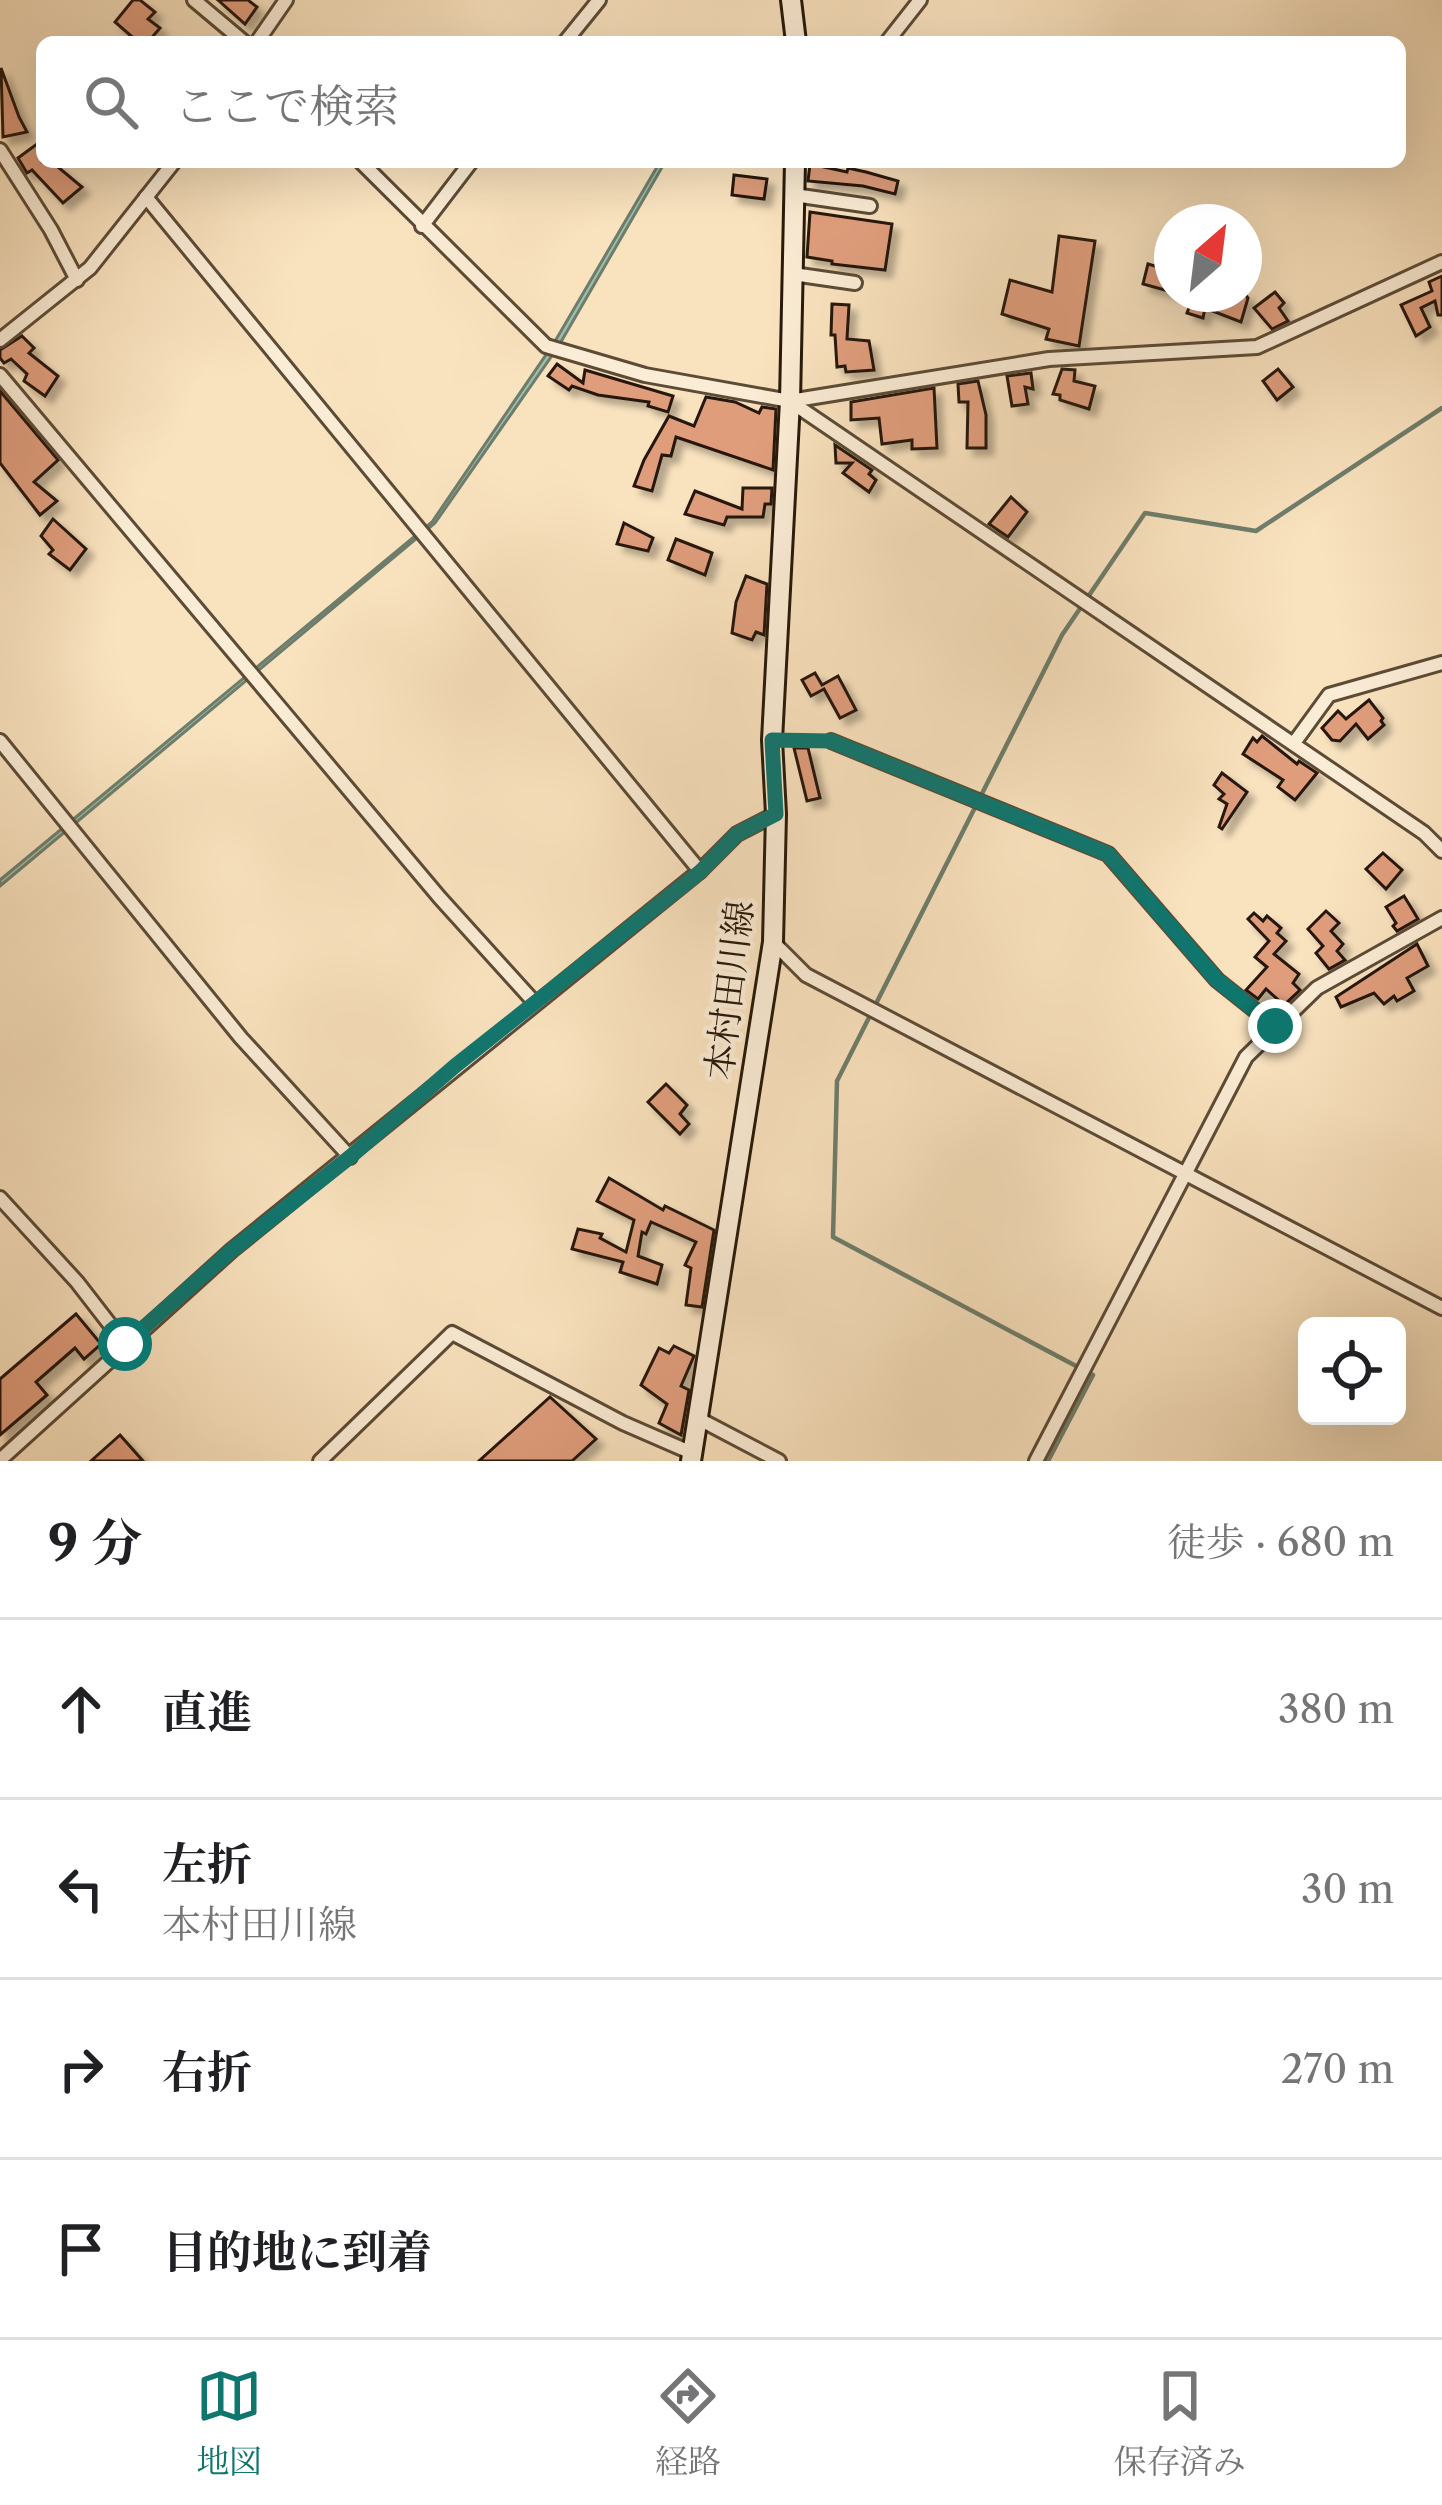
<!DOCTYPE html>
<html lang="ja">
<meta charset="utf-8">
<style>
body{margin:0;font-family:"Libre Caslon Text","Noto Serif JP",serif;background:#f6f6f6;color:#202124}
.controls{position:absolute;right:36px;bottom:36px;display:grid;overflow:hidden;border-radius:18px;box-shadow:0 12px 48px #0002}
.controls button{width:108px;height:108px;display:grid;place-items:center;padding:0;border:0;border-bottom:3px solid #e0e0e0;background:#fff;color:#202124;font:60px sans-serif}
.compass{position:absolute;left:1154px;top:204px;width:108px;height:108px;border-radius:50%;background:#fff;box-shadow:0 12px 48px #0002;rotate:28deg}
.stop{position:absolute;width:36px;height:36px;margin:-27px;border:9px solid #0f766e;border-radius:50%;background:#fff}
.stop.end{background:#0f766e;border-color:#fff;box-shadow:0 3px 12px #0008}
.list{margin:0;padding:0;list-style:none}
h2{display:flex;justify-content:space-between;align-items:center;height:156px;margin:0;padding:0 48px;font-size:51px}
h2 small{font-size:39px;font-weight:400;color:#757577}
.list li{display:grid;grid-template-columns:78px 1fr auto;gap:36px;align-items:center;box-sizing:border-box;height:180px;padding:0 48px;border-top:3px solid #e0e0e0}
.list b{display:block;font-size:45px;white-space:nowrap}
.list p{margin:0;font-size:39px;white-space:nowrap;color:#757577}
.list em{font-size:39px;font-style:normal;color:#757577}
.icon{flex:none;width:66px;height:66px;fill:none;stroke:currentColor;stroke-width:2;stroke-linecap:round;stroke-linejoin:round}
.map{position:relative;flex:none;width:1442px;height:1461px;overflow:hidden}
.search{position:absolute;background:#fff;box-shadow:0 12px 48px #0002;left:36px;right:36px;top:36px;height:132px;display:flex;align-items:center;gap:30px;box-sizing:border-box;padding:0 42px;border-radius:18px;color:#757577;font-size:45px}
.sheet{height:876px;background:#fff}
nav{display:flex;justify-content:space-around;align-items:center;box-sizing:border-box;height:168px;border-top:3px solid #e0e0e0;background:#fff;font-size:33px;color:#757577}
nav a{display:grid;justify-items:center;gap:6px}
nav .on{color:#0f766e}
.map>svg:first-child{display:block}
.water{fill:#9ebfac;stroke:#6e7d6b;stroke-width:3}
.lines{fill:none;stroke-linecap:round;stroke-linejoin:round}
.stream{stroke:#6e7d6b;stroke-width:4.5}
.building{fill:#df9d7c;stroke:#271909;stroke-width:3;filter:url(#shadow)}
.lane-casing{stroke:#5c4b36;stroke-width:12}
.street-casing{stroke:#5c4b36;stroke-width:18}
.secondary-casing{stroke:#271909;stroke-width:24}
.lane{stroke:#fbecd5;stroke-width:6}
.street{stroke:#fbecd5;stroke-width:12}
.secondary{stroke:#fbecd5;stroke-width:18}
.route{stroke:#0f766e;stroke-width:15}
.labels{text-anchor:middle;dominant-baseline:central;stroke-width:9;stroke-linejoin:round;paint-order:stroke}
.street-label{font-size:36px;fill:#271909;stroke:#fbecd5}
</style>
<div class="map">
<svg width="1442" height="1461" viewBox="0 0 1442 1461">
<defs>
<filter id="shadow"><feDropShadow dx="7" dy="7" stdDeviation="3" flood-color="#0004"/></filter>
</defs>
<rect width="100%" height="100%" fill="#f9e2be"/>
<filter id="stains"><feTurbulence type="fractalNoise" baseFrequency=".00167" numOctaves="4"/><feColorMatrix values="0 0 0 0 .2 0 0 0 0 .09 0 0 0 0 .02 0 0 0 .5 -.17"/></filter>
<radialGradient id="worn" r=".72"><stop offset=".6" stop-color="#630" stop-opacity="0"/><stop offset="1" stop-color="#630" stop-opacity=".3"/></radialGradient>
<polygon class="water" points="660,162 665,162 558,347 435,523 0,886 0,880 432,522 554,343"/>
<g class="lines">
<polyline class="stream" points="1048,1461 1093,1375 833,1237 837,1081 1062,635 1145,513 1256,531 1442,408"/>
</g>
<g class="building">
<polygon points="133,0 140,0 155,12 148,19 160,28 148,42 138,42 115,22"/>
<polygon points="218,0 248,0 257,7 245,24"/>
<polygon points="1,68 19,117 27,132 3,137"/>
<polygon points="37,144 42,162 52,162 82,187 63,203 32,170 27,173 18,158"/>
<polygon points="810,164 847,172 848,168 866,172 898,181 895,194 863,186 808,181"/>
<polygon points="734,175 767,179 764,199 732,195"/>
<polygon points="810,212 892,224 885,270 832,264 832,261 807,257"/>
<polygon points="1059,236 1095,241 1079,346 1046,339 1049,329 1002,314 1010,280 1052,292"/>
<polygon points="1148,264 1172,271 1172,292 1143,284"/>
<polygon points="1442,276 1442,315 1438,315 1435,301 1421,308 1430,327 1416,336 1401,305 1432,291 1429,282"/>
<polygon points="1275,292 1284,303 1279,308 1288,321 1272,329 1254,308"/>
<polygon points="1194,294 1245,294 1248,298 1241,322 1205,308 1203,318 1187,313"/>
<polygon points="832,304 849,305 847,339 869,341 874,370 846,372 845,366 837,367 835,335 831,335"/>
<polygon points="22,336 34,348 29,353 58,376 45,396 24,381 27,374 11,359 4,363 0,358 0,350"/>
<polygon points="557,364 583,383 585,370 673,396 668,412 648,406 649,402 598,395 572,386 569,390 548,376"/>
<polygon points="1062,369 1075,370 1074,381 1095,386 1089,409 1060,400 1060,395 1053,394"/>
<polygon points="1278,369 1293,387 1277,400 1263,381"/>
<polygon points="1031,373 1033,389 1025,387 1028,404 1012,406 1007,376"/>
<polygon points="978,381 986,415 986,448 967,448 968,402 959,402 958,384"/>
<polygon points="934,388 937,448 912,449 912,440 882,444 879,418 851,420 851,402"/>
<polygon points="0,391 58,460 34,482 57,501 40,515 0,463"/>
<polygon points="706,397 735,402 759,413 762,407 776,409 773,470 676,437 671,456 662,455 652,491 634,486 644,460 669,416 694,426"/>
<polygon points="835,445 872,470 869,474 876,480 869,492 843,473 852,463 836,463"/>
<polygon points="743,488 772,488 771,504 765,504 763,517 727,517 724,525 685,514 695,491 742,509"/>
<polygon points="1011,497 1027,512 1008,537 989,524"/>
<polygon points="53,519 86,549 70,570 49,554 53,550 41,536"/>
<polygon points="624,523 653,538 648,551 617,544"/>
<polygon points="676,539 712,553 705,575 668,560"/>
<polygon points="746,576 767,584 764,635 756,632 752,640 732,633 736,602"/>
<polygon points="815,673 822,685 838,676 856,710 840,718 824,689 811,696 802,680"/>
<polygon points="1369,700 1383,718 1381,721 1384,725 1368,739 1356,724 1340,741 1332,740 1322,728 1338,711 1346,719"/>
<polygon points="1262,736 1297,764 1299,761 1317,773 1295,800 1278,787 1283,780 1243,754 1253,738 1257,742"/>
<polygon points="794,748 808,748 820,798 807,801"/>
<polygon points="1222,773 1247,792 1222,829 1219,827 1227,804 1219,799 1224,794 1214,785"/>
<polygon points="1383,853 1402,870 1386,889 1366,869"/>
<polygon points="1404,896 1418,919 1397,931 1393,926 1396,923 1386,907"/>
<polygon points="1326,911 1339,923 1331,931 1343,944 1337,951 1345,960 1329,969 1316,953 1323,946 1308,929"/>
<polygon points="1254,913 1263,921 1267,916 1281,928 1277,933 1286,941 1274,954 1299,974 1293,983 1300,990 1284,1005 1266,989 1258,999 1246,990 1267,967 1255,957 1269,941 1248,919"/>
<polygon points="1417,944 1428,966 1407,978 1414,991 1397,1001 1394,996 1384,1004 1374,993 1341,1007 1336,997"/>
<polygon points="666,1084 687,1105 680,1114 689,1124 680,1134 648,1102"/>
<polygon points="609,1178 663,1210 665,1206 714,1230 702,1307 686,1305 691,1268 685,1265 696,1242 651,1222 646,1234 642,1232 638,1256 662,1265 657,1284 620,1272 623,1262 572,1249 578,1229 602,1234 600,1238 626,1252 634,1220 597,1201"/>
<polygon points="76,1314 101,1344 84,1359 75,1348 36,1382 47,1395 0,1435 0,1379"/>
<polygon points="674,1346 694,1356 681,1386 689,1390 681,1435 659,1423 667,1404 641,1385 659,1348 669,1353"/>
<polygon points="550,1397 596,1439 572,1461 479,1461"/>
<polygon points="120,1435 143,1461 91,1461"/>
</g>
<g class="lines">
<defs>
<polyline id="lane" points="775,740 828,741"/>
<g id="street">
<polyline points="194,0 244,42"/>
<polyline points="257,42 286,0"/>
<polyline points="565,42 599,0"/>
<polyline points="887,42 920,0"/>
<polyline points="0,150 51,230 77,280"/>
<polyline points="361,162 546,346 645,375 790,401 1049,359 1257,347 1442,262"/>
<polyline points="794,195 870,206"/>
<polyline points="146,197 700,871"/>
<polyline points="422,226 471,162"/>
<polyline points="793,274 855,283"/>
<polyline points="0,340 90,268 174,162"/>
<polyline points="0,375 440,898 535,1003"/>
<polyline points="791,402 1424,833 1442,851"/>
<polyline points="0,741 241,1038 350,1157"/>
<polyline points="831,741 1108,854 1217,980 1275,1026"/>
<polyline points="1294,743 1329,695 1442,663"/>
<polyline points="773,942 806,975 1442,1308"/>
<polyline points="0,1198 77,1282 125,1344"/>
<polyline points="699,1419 779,1461"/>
<polyline points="0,1460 232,1250 700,871 737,834 776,814"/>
<polyline points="320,1461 452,1333 623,1423 692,1453"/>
<polyline points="1036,1461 1246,1057 1317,988 1442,918"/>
</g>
<g id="secondary">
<polyline points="791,0 796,42"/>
<polyline points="691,1461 773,942 776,814 772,740 790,401 795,162"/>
</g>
</defs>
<use href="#lane" class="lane-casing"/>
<use href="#street" class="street-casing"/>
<use href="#secondary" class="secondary-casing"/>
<use href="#lane" class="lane"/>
<use href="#street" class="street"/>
<use href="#secondary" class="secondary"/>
</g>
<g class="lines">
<polyline class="route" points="125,1344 232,1250 350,1157 455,1066 700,872 737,834 776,814 772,740 831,741 1108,854 1217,980 1275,1026"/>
</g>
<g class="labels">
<g class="street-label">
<text transform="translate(729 990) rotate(-83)">本村田川線</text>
</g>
</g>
<rect width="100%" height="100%" filter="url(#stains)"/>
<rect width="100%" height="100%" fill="url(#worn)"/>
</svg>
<div class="controls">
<button><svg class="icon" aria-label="locate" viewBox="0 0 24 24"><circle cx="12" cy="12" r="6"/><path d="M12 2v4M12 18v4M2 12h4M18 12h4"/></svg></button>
</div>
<svg class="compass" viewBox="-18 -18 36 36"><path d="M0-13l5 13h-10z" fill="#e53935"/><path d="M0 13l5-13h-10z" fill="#757577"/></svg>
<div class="stop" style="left:125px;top:1344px"></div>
<div class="stop end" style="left:1275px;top:1026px"></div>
<div class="search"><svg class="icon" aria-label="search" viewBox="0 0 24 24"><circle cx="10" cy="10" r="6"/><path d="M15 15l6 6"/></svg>ここで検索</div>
</div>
<section class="sheet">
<h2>9 分<small>徒歩 · 680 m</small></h2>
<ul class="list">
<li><svg class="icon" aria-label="ahead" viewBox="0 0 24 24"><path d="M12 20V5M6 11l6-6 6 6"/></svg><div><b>直進</b></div><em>380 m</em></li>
<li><svg class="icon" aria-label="left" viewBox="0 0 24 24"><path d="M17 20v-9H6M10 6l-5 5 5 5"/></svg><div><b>左折</b><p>本村田川線</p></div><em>30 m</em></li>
<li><svg class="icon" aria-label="right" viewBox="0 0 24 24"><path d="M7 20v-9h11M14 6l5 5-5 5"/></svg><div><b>右折</b></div><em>270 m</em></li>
<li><svg class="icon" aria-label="arrive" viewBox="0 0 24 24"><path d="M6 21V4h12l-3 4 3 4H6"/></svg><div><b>目的地に到着</b></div></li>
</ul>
</section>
<nav>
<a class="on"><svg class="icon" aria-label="map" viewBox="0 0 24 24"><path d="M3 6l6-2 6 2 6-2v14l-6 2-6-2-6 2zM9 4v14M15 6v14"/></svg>地図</a>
<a><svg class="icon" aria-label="directions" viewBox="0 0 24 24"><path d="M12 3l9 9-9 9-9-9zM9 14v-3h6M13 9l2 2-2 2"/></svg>経路</a>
<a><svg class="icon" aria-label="saved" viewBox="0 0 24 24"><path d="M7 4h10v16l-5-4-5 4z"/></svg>保存済み</a>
</nav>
